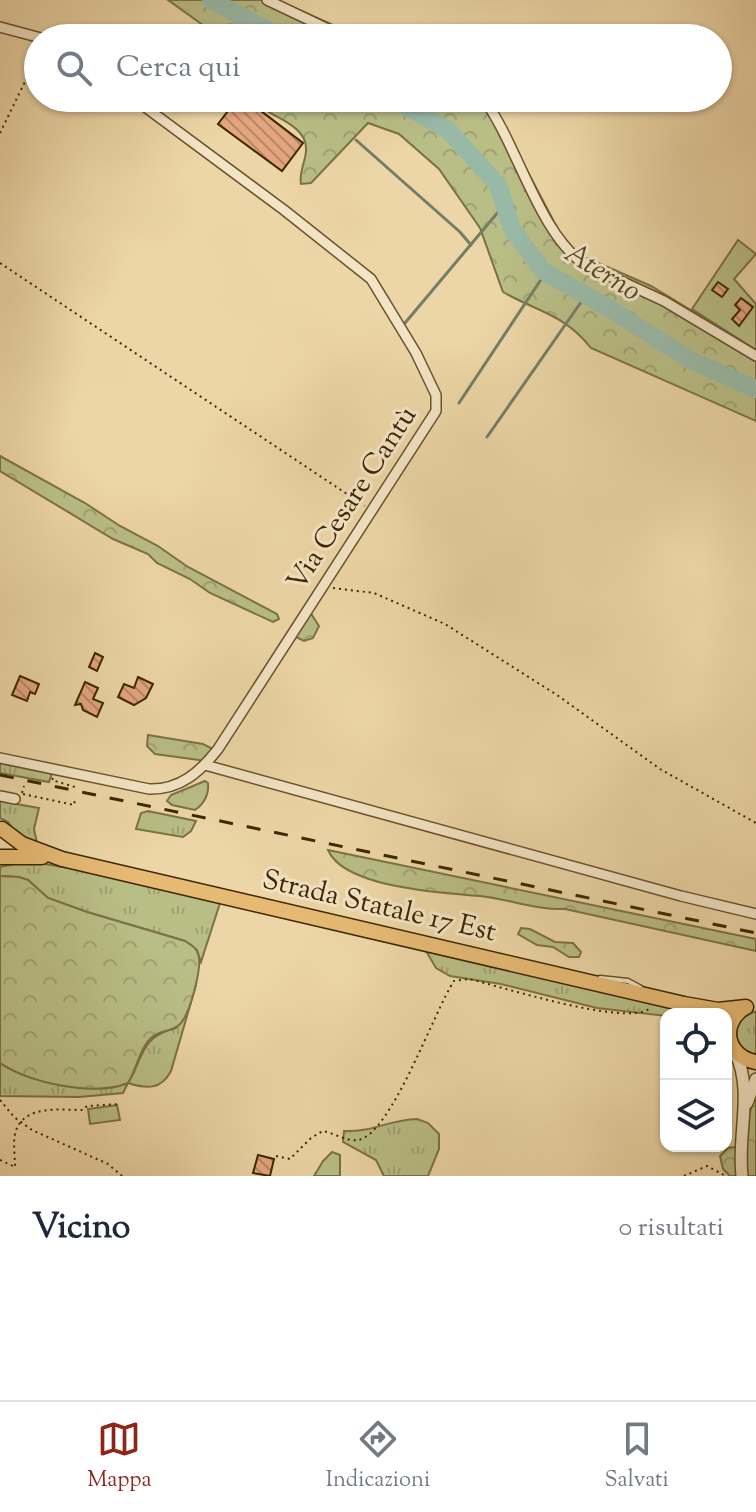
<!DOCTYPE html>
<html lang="it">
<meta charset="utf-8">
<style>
body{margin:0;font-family:"Sorts Mill Goudy",serif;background:#f2f2f3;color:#1f2937}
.controls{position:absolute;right:24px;bottom:24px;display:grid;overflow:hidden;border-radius:16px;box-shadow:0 2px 6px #0004}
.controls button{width:72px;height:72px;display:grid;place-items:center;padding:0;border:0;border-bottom:2px solid #e0e1e3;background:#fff;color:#1f2937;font:40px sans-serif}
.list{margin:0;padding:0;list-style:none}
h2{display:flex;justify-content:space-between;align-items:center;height:104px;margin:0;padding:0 32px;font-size:34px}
h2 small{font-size:26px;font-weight:400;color:#747a83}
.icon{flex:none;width:44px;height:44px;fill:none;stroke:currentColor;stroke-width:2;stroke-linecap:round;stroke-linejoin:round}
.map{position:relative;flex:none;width:756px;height:1176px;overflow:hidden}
.search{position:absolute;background:#fff;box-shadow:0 2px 6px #0004;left:24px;right:24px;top:24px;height:88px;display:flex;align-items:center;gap:20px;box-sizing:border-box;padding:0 28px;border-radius:44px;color:#747a83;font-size:30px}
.sheet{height:224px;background:#fff}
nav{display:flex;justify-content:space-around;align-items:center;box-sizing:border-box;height:112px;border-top:2px solid #e0e1e3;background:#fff;font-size:22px;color:#747a83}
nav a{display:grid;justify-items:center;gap:4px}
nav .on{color:#8f2418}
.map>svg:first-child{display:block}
.grass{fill:url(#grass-tufts);stroke:#7b7244;stroke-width:2}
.forest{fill:url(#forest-crowns);stroke:#7b7244;stroke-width:2}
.garden{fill:#b9bd86;stroke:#7b7244;stroke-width:2}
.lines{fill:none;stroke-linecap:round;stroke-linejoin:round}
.stream{stroke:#747e65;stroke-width:3}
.river{stroke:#99b9a7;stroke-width:18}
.building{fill:url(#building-back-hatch);stroke:#3d2602;stroke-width:2}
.service-casing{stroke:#69522b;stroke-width:7}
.minor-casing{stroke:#69522b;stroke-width:12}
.tertiary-casing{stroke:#69522b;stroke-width:14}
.primary-casing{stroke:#3d2602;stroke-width:17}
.path{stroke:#3d2602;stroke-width:2;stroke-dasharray:2 4;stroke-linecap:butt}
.service{stroke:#f3e4c5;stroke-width:4}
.minor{stroke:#f3e4c5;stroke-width:9}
.tertiary{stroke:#f3e4c5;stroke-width:11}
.primary{stroke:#e6ba73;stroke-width:14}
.rail{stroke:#3d2602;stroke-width:3;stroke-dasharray:14 14;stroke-linecap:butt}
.labels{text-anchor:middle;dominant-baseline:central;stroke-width:6;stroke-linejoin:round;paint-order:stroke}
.street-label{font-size:28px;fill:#3d2602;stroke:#f3e4c5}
.water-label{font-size:30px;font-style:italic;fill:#544b2b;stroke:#f3e4c5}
</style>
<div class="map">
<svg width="756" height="1176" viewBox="0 0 756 1176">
<defs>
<pattern id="grass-tufts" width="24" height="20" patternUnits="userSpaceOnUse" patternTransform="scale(2)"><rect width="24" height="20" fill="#b9bd86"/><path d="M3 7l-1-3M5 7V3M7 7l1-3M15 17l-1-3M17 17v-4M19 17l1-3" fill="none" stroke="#a0a272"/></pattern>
<pattern id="forest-crowns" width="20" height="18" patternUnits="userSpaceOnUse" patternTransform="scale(2)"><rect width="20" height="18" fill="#b9bd86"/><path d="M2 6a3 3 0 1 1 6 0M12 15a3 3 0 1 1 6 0" fill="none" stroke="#a0a272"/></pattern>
<pattern id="building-back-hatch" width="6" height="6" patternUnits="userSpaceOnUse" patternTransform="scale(2)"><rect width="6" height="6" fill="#e4a67f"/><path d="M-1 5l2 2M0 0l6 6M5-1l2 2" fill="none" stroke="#ba8766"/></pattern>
</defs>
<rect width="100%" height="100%" fill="#ecd5a6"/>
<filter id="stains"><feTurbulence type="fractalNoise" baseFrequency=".0025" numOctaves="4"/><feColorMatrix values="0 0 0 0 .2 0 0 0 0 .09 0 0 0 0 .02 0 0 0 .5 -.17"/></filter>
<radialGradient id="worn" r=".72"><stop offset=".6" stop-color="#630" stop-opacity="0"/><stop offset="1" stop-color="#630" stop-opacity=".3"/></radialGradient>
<g class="grass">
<polygon points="0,761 52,773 49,782 0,773"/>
<path d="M205 781 208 783C209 794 205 803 195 810L172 805 167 801 171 795Z"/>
<polygon points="0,801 39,808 34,829 37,843 20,838 8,822 0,818"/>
<polygon points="148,811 196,821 191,831 183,837 136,829 141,813"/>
<polygon points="19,863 39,863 75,869 220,903 201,962 197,950 185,941 87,912 48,898 28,880 18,877 0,876 0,867"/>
<polygon points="426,951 673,1008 691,1014 666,1014 666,1016 597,1008 501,984 450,976 436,968"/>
<path d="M196 985 171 1071C161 1090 147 1089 128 1083L123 1093 79 1097 0 1096V1063C29 1082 95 1096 128 1083 144 1056 141 1036 176 1028Z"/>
<path d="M756 1011V1056C735 1052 733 1036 740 1019Z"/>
<path d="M417 1119 428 1123 439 1134V1149L428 1176H384L376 1160 343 1142 344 1131C374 1132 388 1120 417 1119Z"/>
<polygon points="332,1152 340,1155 340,1176 314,1176 323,1161"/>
</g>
<g class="forest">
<polygon points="168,0 277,0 335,26 354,38 221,38"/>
<path d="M253 98H489L561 235 578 254 651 286 756 350V421L591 348C564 314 538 312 503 292L480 228 439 169 399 134 368 123 311 183 301 184C298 169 311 154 304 139 295 120 265 116 253 98Z"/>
<polygon points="0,456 85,503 120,526 158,546 188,567 277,614 279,619 273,622 210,593 190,579 157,563 148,554 113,539 0,471"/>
<polygon points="310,612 319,626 313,638 304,641 294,636"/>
<polygon points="148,735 203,744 215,750 206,761 155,754 147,746"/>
<path d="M328 850 756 939V951L565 909C535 910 509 899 480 896 443 893 344 888 328 850Z"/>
<path d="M0 876 19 877 28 880 48 898 87 912 185 941C191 945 196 947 198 954 203 967 189 1017 179 1025 171 1032 159 1030 151 1038 140 1048 136 1070 128 1083 93 1097 31 1083 0 1063Z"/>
<polygon points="521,928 530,929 555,942 573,943 581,952 579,957 569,957 553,947 537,945 518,934"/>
<path d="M756 1096V1176H747C745 1150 744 1119 756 1096Z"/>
<polygon points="736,1147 737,1176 730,1176 723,1169 720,1156 728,1148"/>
</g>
<g class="garden">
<polygon points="738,240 756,254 734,279 756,304 756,350 692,309"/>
<polygon points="117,1105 120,1120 90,1124 88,1109"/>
</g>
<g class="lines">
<g class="stream">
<polyline points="356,140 460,232 471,245"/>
<polyline points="405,323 504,205"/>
<polyline points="459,403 546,272"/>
<polyline points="487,437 586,295"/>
</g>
<g class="river">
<polyline points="211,0 282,38"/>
<polyline points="391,98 448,130 498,185 512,229 543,271 612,310 690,360 756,389"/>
</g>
</g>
<g class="building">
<polygon points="238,98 244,98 303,143 282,171 218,124"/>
<polygon points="718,282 728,289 722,297 712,290"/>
<polygon points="741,298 753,307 739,326 732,319 740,310 735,305"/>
<polygon points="95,653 103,657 97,671 89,667"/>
<polygon points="20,676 39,684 35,694 30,692 27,701 12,695"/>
<polygon points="138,677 153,684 146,698 134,705 118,697 124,684 134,688"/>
<polygon points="85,682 98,688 93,699 103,703 97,717 83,710 81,704 75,705"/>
<polygon points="258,1155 274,1159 270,1176 253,1173"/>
</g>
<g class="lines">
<defs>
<polyline id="service" points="600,978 628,981 641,988"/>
<g id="minor">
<polyline points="267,0 347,38"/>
<polyline points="0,27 41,38"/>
<path d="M483 98C517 143 538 232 584 264L664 301 756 356"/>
<path d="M0 758 149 789C180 790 200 772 218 749L436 411V395L416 353 371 279 284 210 133 98"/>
<polyline points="205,765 681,896 756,914"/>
<polyline points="0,796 15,799"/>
</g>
<g id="tertiary">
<path d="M735 1052C754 1091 737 1134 742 1176"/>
<polyline points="747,1103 756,1079"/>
</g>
<g id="primary">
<polyline points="2,829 22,844 62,859 684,1004 718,1010 746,1007"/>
<polyline points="0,857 42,857"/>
<path d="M744 1008C719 1025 727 1057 756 1062"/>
</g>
</defs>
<use href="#service" class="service-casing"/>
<use href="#minor" class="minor-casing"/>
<use href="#tertiary" class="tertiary-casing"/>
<use href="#primary" class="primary-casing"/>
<g class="path">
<polyline points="0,133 38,55"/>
<polyline points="0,263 365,506"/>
<polyline points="333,588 374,593 445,624 557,695 660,769 756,823"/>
<polyline points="53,778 52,780 78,788"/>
<polyline points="22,793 24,786"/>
<polyline points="23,794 74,805 75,800"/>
<polyline points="0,1100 14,1117 32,1130 108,1164 122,1176"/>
<path d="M276 1156 290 1159 311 1138 323 1131C334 1133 347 1142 358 1140 391 1135 434 1011 454 981L469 979C503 987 623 1026 649 1009"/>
<path d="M0 1160 15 1167C15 1157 13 1144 15 1134 22 1104 60 1110 83 1110L87 1106 120 1104"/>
<polyline points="684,1176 707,1166 726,1176"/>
</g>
<use href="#service" class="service"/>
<use href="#minor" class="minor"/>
<use href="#tertiary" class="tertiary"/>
<use href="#primary" class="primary"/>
<polyline class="rail" points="0,775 756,933"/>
</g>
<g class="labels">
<g class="street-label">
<text transform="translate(353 499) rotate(-57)">Via Cesare Cantù</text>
<text transform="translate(379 907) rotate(13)">Strada Statale 17 Est</text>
</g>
<g class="water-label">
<text transform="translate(602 273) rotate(32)">Aterno</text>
</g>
</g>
<rect width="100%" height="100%" filter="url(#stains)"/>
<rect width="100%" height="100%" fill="url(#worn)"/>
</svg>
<div class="controls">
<button><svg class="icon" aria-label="locate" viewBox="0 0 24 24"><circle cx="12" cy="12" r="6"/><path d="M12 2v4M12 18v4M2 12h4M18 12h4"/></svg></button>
<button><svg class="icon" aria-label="layers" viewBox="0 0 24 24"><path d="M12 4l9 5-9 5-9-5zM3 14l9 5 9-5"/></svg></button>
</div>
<div class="search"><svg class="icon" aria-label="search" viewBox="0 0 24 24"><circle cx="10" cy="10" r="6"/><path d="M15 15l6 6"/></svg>Cerca qui</div>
</div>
<section class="sheet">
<h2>Vicino<small>0 risultati</small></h2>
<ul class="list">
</ul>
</section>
<nav>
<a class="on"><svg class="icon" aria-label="map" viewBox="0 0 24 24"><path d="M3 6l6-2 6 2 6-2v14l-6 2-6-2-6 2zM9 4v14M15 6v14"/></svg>Mappa</a>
<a><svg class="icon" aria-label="directions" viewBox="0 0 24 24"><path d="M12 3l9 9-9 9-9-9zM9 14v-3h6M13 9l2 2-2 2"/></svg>Indicazioni</a>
<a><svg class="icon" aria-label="saved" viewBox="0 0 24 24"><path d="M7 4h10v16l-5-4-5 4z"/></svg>Salvati</a>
</nav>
